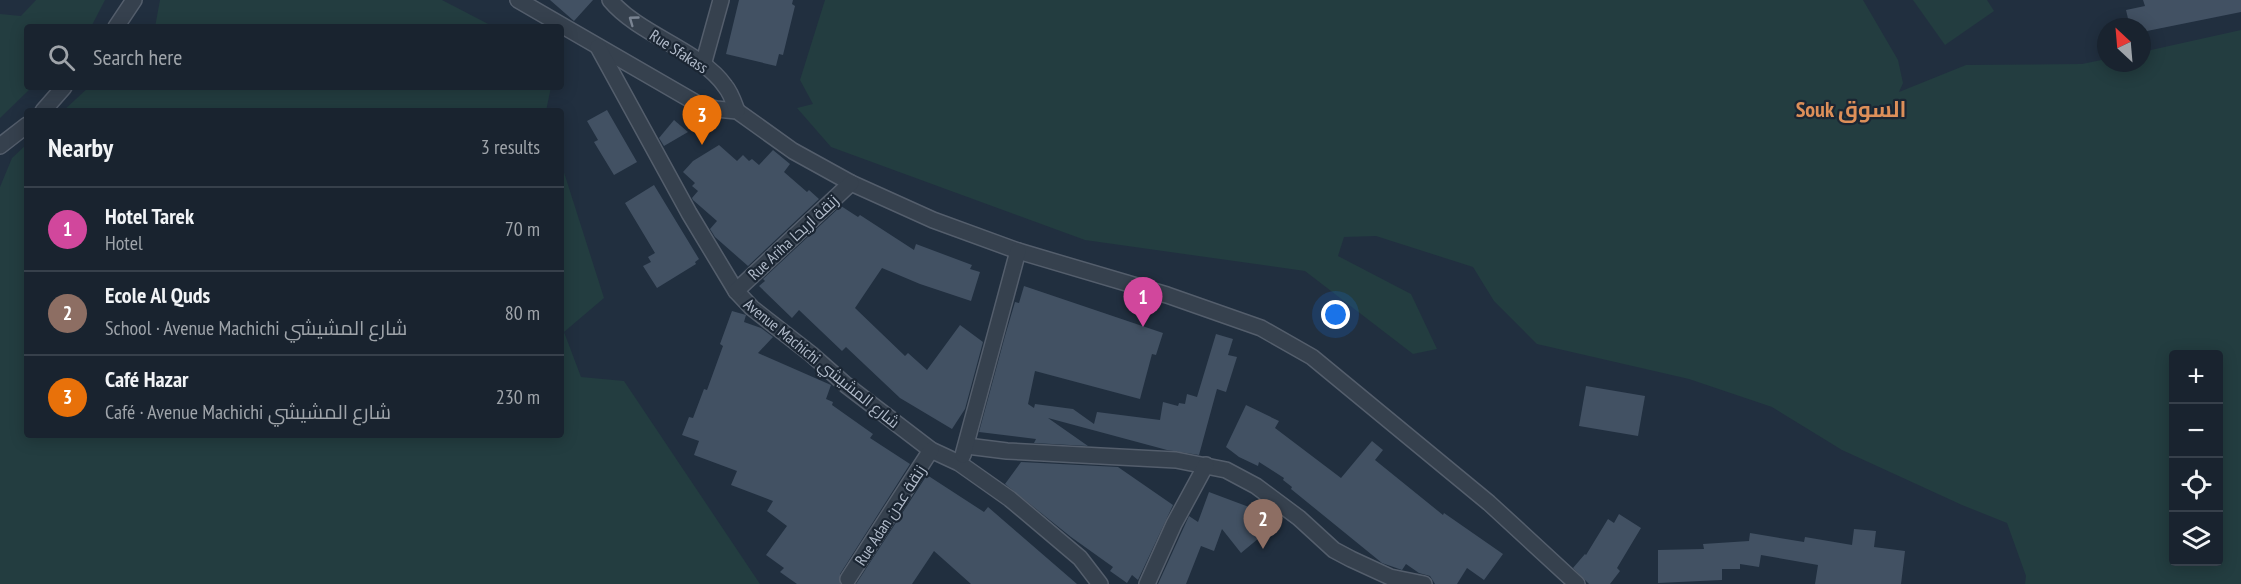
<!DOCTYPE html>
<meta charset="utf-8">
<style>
body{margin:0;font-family:"PT Sans Narrow",Cairo,sans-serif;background:#222b37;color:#f1f3f6}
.controls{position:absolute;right:18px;bottom:18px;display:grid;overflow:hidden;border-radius:6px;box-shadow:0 3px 15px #0003}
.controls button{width:54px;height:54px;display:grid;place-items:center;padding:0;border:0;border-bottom:2px solid #37404b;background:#19232f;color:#f1f3f6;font:30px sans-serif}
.compass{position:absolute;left:2097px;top:18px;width:54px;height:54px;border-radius:50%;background:#19232f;box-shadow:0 3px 15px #0003;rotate:334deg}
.you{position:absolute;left:1336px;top:315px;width:21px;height:21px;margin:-15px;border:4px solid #fff;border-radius:50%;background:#1a73e8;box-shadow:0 0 0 9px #1a73e833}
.badge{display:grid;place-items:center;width:39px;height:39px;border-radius:50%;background:#8c9099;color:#fff;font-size:20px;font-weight:700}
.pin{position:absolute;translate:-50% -50px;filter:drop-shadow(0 2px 3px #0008)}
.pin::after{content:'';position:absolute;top:32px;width:21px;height:18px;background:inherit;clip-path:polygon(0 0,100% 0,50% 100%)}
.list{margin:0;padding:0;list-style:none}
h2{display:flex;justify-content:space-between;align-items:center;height:78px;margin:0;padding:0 24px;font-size:26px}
h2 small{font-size:20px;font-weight:400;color:#9fa4aa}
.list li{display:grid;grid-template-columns:39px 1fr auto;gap:18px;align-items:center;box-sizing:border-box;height:84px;padding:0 24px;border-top:2px solid #37404b}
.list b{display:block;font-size:22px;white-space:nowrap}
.list p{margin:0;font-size:20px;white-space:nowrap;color:#9fa4aa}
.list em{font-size:20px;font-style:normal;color:#9fa4aa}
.icon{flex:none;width:33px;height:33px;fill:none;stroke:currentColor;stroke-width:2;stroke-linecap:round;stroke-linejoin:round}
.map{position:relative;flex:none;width:2241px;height:584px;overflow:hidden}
.search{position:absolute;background:#19232f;box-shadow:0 3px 15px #0003;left:24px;top:24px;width:540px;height:66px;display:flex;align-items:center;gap:15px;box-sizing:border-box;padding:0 21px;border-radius:6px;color:#9fa4aa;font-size:22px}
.panel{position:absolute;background:#19232f;box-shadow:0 3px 15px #0003;left:24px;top:108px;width:540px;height:330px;border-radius:6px}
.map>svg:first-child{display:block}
.green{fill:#233d40;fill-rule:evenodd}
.building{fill:#425163}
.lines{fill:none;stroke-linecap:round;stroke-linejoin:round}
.minor-casing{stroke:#545e6c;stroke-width:18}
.minor{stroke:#36414e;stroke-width:15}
.oneway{stroke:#7a8492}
.labels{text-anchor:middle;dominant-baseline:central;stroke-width:4.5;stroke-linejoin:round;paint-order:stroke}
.street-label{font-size:16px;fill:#b1bbca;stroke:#1b2633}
.district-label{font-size:22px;font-weight:bold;fill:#dd8f59;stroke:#1b2633}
</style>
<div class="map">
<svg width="2241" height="584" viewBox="0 0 2241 584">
<rect width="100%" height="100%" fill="#212f3f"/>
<g class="green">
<polygon points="36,0 105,0 91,27 27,27 27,87 32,87 0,118 0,14 21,16"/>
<polygon points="160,0 442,0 494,27 155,27"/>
<path d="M825 0H1863L1898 60 1903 83 1899 92 1966 65 2082 64 2106 59V63H2142V52L2241 30V584H2025L2026 576 2007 523 1962 505 1842 450 1772 407 1689 379 1537 344 1494 301 1473 267 1376 236 1344 237 1338 256 1411 294 1437 349 1413 354 1305 271 1085 240 831 147 797 108 813 104 800 80ZM2218 354V562H2174V354Z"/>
<polygon points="1913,0 1987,0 1994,11 1945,45"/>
<polygon points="89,87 551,87 546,111 63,111"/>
<polygon points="27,144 27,435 561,435 561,163 604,298 564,332 581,377 624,381 760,584 0,584 0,187 12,158"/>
</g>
<g class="building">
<polygon points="550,0 593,0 574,21"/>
<polygon points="739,0 793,0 792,4 795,6 783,55 779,54 776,66 726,54"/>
<polygon points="2143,0 2241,0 2241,12 2142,32 2142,27 2130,27 2126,10 2145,6"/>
<polygon points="607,110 637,162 614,175 594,142 598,140 587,121"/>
<polygon points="674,120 688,132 664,146 659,138"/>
<polygon points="719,145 737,161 743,155 749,161 752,159 759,165 773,150 790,164 784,172 807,192 809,190 819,199 748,266 715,237 710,229 717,221 693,200 692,198 698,191 692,186 695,183 683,172 693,161"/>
<polygon points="654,185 699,259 695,262 696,264 657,288 643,266 651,262 648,257 655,253 625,203"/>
<polygon points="841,206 858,217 860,215 914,250 916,244 972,265 970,269 980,272 971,301 920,284 882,268 855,308 905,356 908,353 927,370 960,325 983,342 965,409 952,429 900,398 846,347 842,351 799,310 792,318 759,286 765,281 763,279"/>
<polygon points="1024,286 1163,333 1156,355 1152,354 1140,399 1035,371 1028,404 1034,408 1035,404 1073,409 1094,424 1097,412 1160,420 1163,402 1178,406 1179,403 1185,404 1187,394 1197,397 1216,334 1233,339 1228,355 1237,357 1226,392 1217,389 1199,455 1167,450 1048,418 1088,446 1034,443 1036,439 979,432 1005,336 1015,302 1019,303"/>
<polygon points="732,311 746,315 744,322 761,328 773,337 758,353 831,385 826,399 833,402 832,405 873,434 870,438 910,464 840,574 840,584 797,584 780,572 784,568 766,555 787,526 767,511 773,501 731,485 737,471 694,455 699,441 682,435 689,417 693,418 704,389 707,390 723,346 720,344"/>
<polygon points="1586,386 1645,396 1638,436 1579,426"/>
<polygon points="1246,405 1279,421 1275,428 1341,478 1372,441 1383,450 1375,460 1443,515 1444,513 1503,554 1484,580 1467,568 1457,584 1435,584 1430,576 1419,573 1406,564 1402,570 1382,563 1291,489 1292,487 1283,480 1284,478 1259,462 1258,466 1239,457 1226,447"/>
<polygon points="1021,462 1118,467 1173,505 1138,580 1132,575 1127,583 1110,571 1113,567 1071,537 1005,484"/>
<polygon points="927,475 984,512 988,507 1077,584 971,584 934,551 912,584 856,584"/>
<polygon points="1209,492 1249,507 1257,500 1276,524 1241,553 1222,529 1214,551 1201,546 1186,584 1158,584 1189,516 1198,522"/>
<polygon points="1619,514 1641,528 1617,568 1620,571 1610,584 1589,584 1573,568 1585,554 1586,555 1608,519 1614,523"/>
<polygon points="1854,529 1876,531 1874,547 1905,551 1901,584 1815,584 1818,565 1761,555 1759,567 1740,564 1740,569 1722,569 1722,580 1658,583 1658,550 1704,549 1703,544 1749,541 1750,533 1804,542 1805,537 1852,545"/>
</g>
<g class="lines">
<defs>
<g id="minor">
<polyline points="518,0 698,104 716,109 737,111 793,151 851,183 933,220 1018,251 1167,295 1261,328 1312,357 1489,503 1577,584"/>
<path d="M610 0C639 35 701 51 725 86 731 93 734 103 737 111"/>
<polyline points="116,27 134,0"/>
<polyline points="598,47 689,213 736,291 752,308 811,354 846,385 931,450 959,463 1010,499 1080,558 1100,584"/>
<polyline points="703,65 721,0"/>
<polyline points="43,111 64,87"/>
<polyline points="0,146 27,125"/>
<polyline points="736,291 851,183"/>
<polyline points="967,446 1007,451 1176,460 1226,470 1256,486 1299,518 1334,550 1351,559 1390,577 1424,584"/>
<polyline points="963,455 1018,251"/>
<polyline points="848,579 931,450"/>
<polyline points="1147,584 1174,524 1206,465"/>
</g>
</defs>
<use href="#minor" class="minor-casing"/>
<use href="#minor" class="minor"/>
</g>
<defs><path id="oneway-chevron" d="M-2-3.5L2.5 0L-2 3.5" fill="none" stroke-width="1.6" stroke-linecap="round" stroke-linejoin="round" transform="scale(1.5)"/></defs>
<use class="oneway" href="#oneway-chevron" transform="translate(633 20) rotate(-144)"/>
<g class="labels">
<g class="street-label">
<text transform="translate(679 51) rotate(33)">Rue Sfakass</text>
<text transform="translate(793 237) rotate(-43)">Rue Ariha زنقة اريحا</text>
<text transform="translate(822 363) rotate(39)">Avenue Machichi شارع المشيشي</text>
<text transform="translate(890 515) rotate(-57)">Rue Adan زنقة عدن</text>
</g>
<g class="district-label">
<text x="1851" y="109">Souk السوق</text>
</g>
</g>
</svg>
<div class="controls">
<button>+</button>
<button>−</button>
<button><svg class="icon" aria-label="locate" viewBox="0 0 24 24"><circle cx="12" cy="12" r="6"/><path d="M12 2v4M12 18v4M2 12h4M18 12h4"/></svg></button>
<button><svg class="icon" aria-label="layers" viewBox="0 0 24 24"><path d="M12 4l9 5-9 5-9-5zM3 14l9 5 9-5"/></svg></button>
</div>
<svg class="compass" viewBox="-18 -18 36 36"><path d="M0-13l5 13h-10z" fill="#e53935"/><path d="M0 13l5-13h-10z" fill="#9fa4aa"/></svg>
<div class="you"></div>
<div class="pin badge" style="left:1143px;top:327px;background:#d1479c">1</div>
<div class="pin badge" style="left:1263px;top:549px;background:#8d6e63">2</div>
<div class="pin badge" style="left:702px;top:145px;background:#e8710a">3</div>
<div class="search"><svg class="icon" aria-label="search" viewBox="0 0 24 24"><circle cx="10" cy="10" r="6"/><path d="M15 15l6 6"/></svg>Search here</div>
<section class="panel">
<h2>Nearby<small>3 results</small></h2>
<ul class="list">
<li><span class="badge" style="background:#d1479c">1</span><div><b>Hotel Tarek</b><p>Hotel</p></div><em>70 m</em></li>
<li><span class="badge" style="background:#8d6e63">2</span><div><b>Ecole Al Quds</b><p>School · Avenue Machichi شارع المشيشي</p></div><em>80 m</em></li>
<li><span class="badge" style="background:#e8710a">3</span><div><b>Café Hazar</b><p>Café · Avenue Machichi شارع المشيشي</p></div><em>230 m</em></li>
</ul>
</section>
</div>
